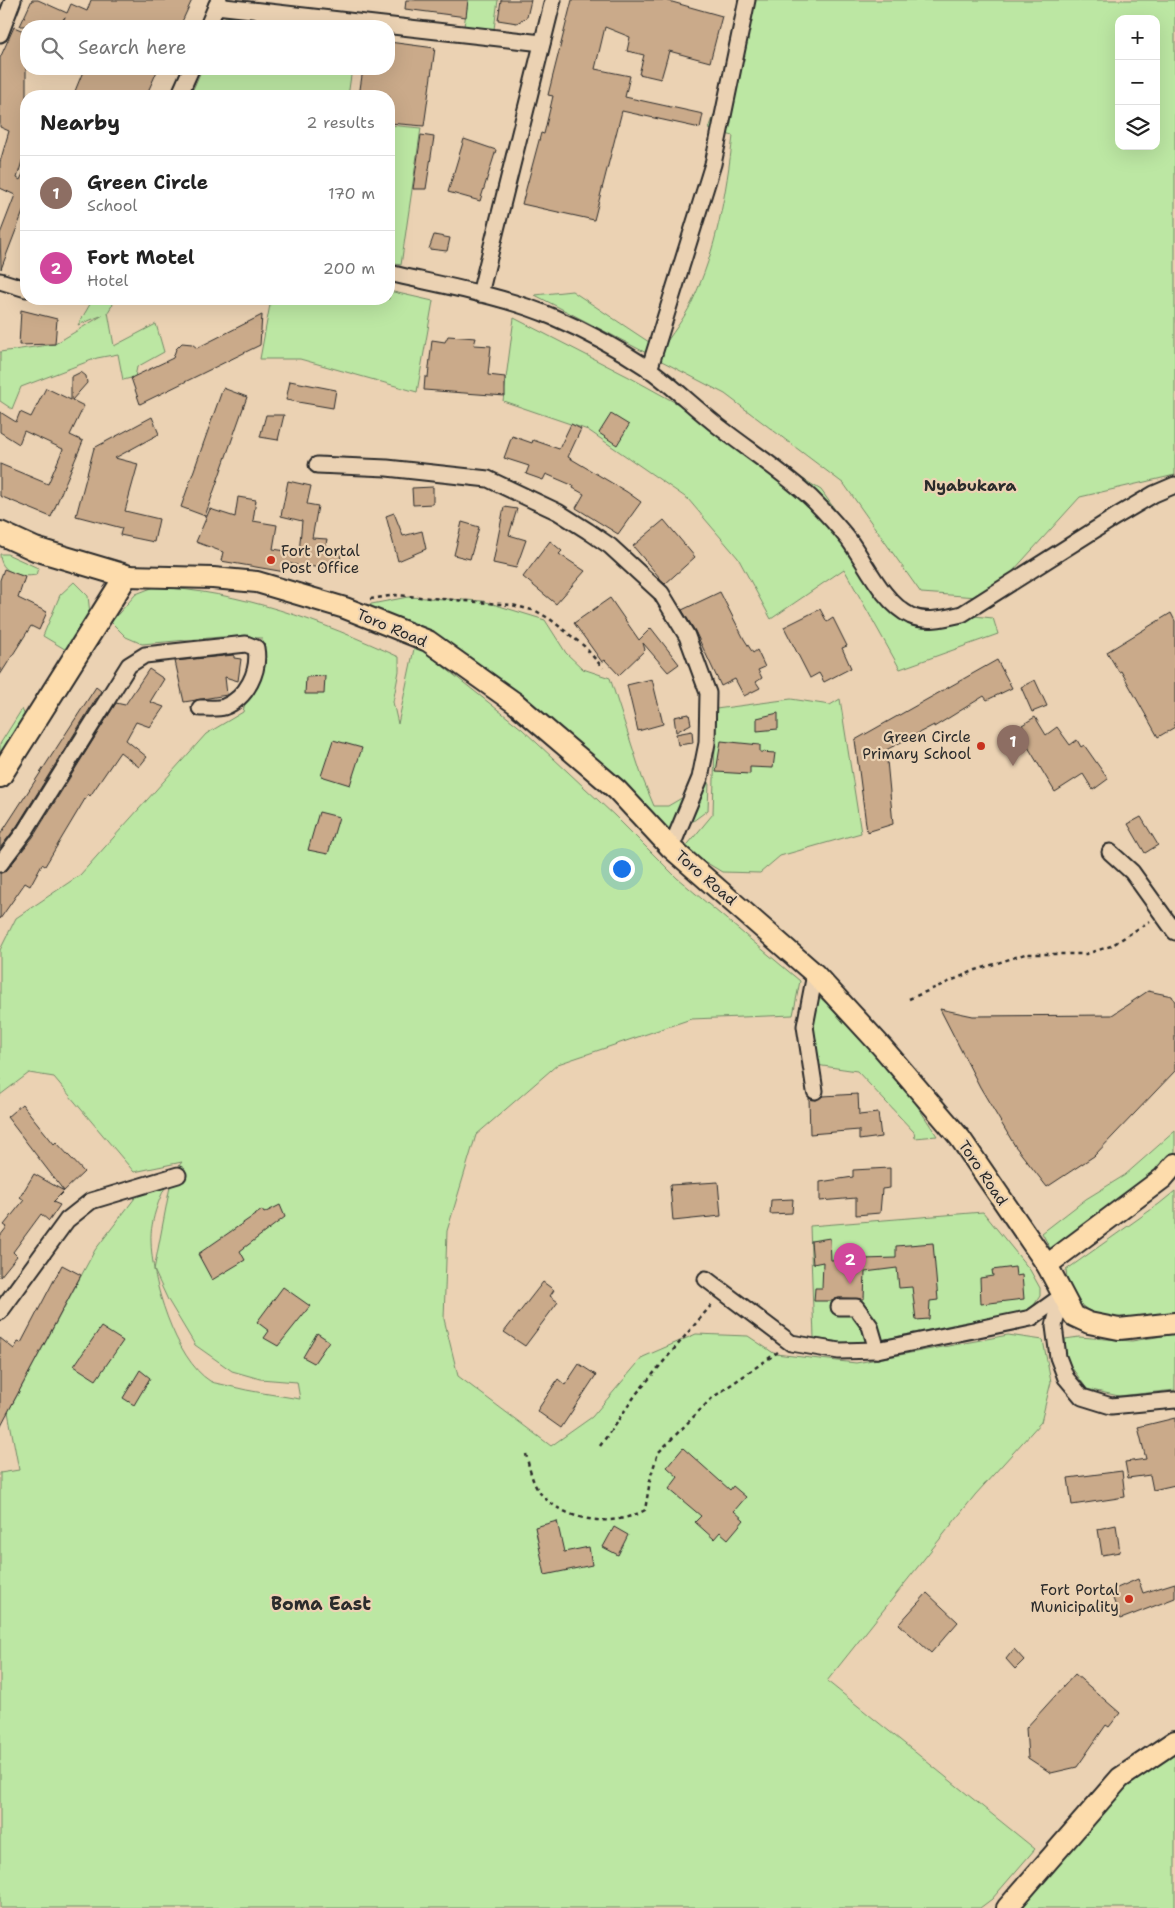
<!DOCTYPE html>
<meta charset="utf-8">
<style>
body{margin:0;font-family:"Shantell Sans",sans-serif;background:#f2f2f2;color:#222}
.controls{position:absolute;right:15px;top:15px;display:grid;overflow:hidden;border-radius:10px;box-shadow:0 5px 20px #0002}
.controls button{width:45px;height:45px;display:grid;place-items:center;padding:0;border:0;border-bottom:1px solid #e0e0e0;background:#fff;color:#222;font:25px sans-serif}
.you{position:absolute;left:621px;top:868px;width:18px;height:18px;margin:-12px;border:4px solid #fff;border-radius:50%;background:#1a73e8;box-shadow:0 0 0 8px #1a73e833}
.badge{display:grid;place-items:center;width:32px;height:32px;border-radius:50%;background:#7c3aed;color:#fff;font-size:16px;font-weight:700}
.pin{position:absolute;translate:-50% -41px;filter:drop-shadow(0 1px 2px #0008)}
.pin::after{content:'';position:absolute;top:26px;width:18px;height:15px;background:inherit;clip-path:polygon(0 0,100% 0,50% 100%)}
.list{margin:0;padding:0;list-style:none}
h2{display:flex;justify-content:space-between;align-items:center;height:65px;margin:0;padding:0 20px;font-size:21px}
h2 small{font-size:16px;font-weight:400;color:#767676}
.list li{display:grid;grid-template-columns:32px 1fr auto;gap:15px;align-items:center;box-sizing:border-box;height:75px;padding:0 20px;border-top:1px solid #e0e0e0}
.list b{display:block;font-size:19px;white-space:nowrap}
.list p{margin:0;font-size:16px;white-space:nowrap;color:#767676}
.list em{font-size:16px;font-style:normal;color:#767676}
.icon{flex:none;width:28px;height:28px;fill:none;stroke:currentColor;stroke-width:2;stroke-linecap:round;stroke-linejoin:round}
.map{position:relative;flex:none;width:1175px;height:1908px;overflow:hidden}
.search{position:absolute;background:#fff;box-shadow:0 5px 20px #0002;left:20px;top:20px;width:375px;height:55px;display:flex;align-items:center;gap:12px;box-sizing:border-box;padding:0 18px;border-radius:20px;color:#767676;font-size:19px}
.panel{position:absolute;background:#fff;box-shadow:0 5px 20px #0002;left:20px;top:90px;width:375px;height:215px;border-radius:20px}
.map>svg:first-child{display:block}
.green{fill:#bce7a3;stroke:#748967;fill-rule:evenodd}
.building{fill:#caaa8a;stroke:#2b2b2b}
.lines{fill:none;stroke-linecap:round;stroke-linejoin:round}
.minor-casing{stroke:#2b2b2b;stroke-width:19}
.major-casing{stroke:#2b2b2b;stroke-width:24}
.highway-casing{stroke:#2b2b2b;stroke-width:26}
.path{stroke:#2b2b2b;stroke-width:2.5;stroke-dasharray:4 4;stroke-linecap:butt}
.minor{stroke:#ebd2b3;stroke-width:15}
.major{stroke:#fddcac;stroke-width:20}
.highway{stroke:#fddcac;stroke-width:22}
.poi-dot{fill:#c8321e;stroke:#ebd2b3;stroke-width:2}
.labels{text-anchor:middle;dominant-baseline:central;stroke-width:4.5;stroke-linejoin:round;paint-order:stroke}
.poi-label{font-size:15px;fill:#2b2b2b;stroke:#ebd2b3;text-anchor:end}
.street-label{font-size:15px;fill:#2b2b2b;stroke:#ebd2b3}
.neighbourhood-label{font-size:16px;font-weight:bold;fill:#2b2b2b;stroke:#ebd2b3}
.quarter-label{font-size:18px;font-weight:bold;fill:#2b2b2b;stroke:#ebd2b3}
</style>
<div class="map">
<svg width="1175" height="1908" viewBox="0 0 1175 1908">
<rect width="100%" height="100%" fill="#ebd2b3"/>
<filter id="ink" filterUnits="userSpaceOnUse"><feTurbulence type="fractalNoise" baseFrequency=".02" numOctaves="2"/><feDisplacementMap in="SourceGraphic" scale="10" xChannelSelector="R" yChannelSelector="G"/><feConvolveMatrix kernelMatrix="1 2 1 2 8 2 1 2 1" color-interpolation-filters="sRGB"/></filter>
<g filter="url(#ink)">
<g class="green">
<polygon points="468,0 498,0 494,29 464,26"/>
<path d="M747 0H1175V475L1080 497 994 592 978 597 921 593 844 484 725 394 535 295 572 291 661 350C671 335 684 319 692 302 717 249 726 193 733 136L709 129 722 93ZM1119 19H1156V146H1119Z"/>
<polygon points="225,17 324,26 221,26"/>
<polygon points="202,69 352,69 348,96 190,96"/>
<polygon points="389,125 421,128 401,265 389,263"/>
<polygon points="389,291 433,301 417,392 300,359 260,359 271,299 389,299"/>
<polygon points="93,299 116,299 108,312 114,346 156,324 164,352 137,367 135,377 123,380 118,354 97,358 21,387 12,409 0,401 0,352 55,344 103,315 78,325"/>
<polygon points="514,318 629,377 707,420 821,490 906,609 993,618 998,634 900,669 844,569 771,619 738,558 688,499 588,430 503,401"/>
<path d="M0 554H7L38 568 36 575C21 578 0 573 0 554Z"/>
<polygon points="74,582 88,596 90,614 73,654 43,636 60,595"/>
<path d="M154 587C240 591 321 621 399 657V671L393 702 398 724 415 644 522 729 615 816 677 878 800 981 793 1015 691 1019 558 1064 476 1135 447 1231 444 1319 458 1376 551 1446 592 1417 643 1357 696 1334 748 1336 775 1354 856 1363 1008 1335 1043 1340 1051 1382 1041 1422 975 1495 827 1681 1035 1849 992 1899 980 1908H0V1473L19 1470 8 1412 95 1250 138 1194 173 1173 182 1162 134 1172 54 1077 29 1073 0 1095V950L16 918 80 875 206 734 243 712C247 686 262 664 262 638L221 637 142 644 126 637 111 622 136 594ZM172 1176 154 1270 168 1300 195 1345 232 1371 260 1379 297 1382 300 1399C276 1395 252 1392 229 1386 223 1384 215 1384 210 1381 175 1359 151 1279 151 1240 150 1221 161 1191 172 1176Z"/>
<polygon points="408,597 483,601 545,620 566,653 583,669 610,678 642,777 654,806 668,806 709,782 708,810 665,842 529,718 427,643 356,607"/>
<polygon points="791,699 830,705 840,699 861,833 780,856 760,873 722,872 684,849 713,814 716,709"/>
<polygon points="22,709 25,716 0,767 0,744"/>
<polygon points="809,988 882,1052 937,1136 915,1138 914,1132 857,1071 809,1064"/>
<polygon points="1175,1131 1175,1154 1165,1165 1051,1250 1042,1233 1086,1199 1125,1175"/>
<path d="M1175 1191V1312C1138 1318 1097 1330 1070 1293 1067 1288 1067 1277 1066 1270L1159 1204Z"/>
<polygon points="983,1212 1030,1270 1040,1288 1040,1296 1032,1308 1018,1314 961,1323 858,1345 814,1338 810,1226"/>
<polygon points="1175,1334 1175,1390 1119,1396 1087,1389 1067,1361 1065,1339 1079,1337 1132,1341"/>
<polygon points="1175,1742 1175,1908 1019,1908 1120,1778"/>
</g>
<g class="building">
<polygon points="32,0 38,0 67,13 71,4 87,11 91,0 192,0 180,26 78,26 63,20 65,17 59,26 20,26"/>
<polygon points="406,0 468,0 466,17 405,9"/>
<polygon points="501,0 531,0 527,17 517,23 498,20"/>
<polygon points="572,0 665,0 722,16 710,62 669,51 661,79 639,74 644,55 627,51 630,37 605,27 595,69 630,76 625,97 703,114 700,128 622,111 594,220 522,204 541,133 544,134 553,96 548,95"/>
<polygon points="14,27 26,32 26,148 17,178 20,180 26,167 26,204 1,269 0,234 15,195 0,188 0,162 9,131 0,127 0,58"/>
<polygon points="389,42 435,48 424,126 389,123 389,96 359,96 363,69 389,69"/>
<polygon points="84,69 158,69 146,96 73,96"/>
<polygon points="421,135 434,137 426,189 413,189"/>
<polygon points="464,139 496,150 480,201 448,192"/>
<polygon points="434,235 450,238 447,251 429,249"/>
<polygon points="21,310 57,319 55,344 19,345"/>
<polygon points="262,315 260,345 140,404 131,378 173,358 176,349 182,343 192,344 197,348"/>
<polygon points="448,336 476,338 474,345 491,346 488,375 505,377 505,396 424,390 425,377 428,377 432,340 445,342"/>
<polygon points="81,372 86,376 87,383 72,400 84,406 70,435 83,441 51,517 0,496 0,464 48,484 63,449 24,431 19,444 0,432 0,412 16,422 20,412 31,417 46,388 71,400 71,377"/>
<polygon points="290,381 336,390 333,408 286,400"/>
<polygon points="223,388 247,397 205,516 181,507"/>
<polygon points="611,414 629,425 617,445 599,433"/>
<polygon points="266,415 284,415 278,440 260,437"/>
<polygon points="152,417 159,434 115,458 138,464 125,511 159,519 154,542 120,535 122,528 76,516 94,448"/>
<polygon points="571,424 581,429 568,457 627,492 641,502 618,534 576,508 584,494 573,488 574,486 546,474 543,480 526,474 529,466 504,458 512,436 532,443 533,440 559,449"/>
<polygon points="288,481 311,486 307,504 318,506 312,538 327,539 325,550 341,553 339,570 307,566 306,570 297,569 297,565 286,563 285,572 221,561 223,552 196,542 210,509 235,517 238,497 256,500 253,521 277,525 273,549 299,553 302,521 281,516"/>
<polygon points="433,487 433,504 413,505 412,488"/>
<polygon points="504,507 517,509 509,535 526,540 516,568 493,563"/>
<polygon points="394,513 403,536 422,531 426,549 398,561 386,516"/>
<polygon points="664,520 695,557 665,584 633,546"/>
<polygon points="462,522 479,527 470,559 454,555"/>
<polygon points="550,541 562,551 559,554 585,571 556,604 523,577"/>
<polygon points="4,569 25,577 18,598 47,612 39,630 31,626 0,675 0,580"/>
<polygon points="720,592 744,639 753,653 757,650 765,667 758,670 762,678 756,682 760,688 744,696 735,679 721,686 695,631 682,610"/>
<polygon points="610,598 639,640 651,628 679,664 668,672 643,643 645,650 619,675 605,660 602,662 574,623"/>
<polygon points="820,609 827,622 833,618 847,646 842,648 851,668 824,682 819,673 810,678 784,627"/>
<polygon points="1171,613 1175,621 1175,727 1158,737 1121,671 1119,672 1107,652"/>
<polygon points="234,655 234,658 241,659 238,681 225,677 227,695 184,702 175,661"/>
<polygon points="997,660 1012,688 987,700 984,696 934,727 934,725 886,750 893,824 867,832 855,740"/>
<polygon points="149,669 164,679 150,702 164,707 150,727 136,722 126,740 147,757 139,767 120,752 90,796 88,794 45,866 42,864 30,886 25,883 0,919 0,873 7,870 33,837 116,703 125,705"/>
<polygon points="325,676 324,694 305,694 306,677"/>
<polygon points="652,679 663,724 638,731 627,685"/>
<polygon points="1035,680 1047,706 1032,712 1021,687"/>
<polygon points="96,687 101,691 17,826 0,848 0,835"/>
<polygon points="778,713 778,729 757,731 757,718"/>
<polygon points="689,714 691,724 676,732 674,717"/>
<polygon points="1035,717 1046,735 1057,727 1070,745 1077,740 1081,747 1084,745 1108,779 1093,790 1083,774 1055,792 1022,737 1027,734 1022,725"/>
<polygon points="692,731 693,743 678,745 676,734"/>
<polygon points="333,740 362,748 350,785 321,776"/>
<polygon points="721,741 760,745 760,752 775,753 773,768 750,767 750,774 716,772"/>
<polygon points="319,812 339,817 328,854 308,850"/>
<polygon points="1141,817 1158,845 1145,853 1128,824"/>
<polygon points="1148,991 1172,996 1175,1002 1175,1071 1094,1156 1047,1187 1015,1146 980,1087 940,1009 973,1016 1112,1015"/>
<polygon points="858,1094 859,1115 878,1113 881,1137 859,1140 859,1130 810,1134 809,1098 816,1100 823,1096"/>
<polygon points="22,1104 54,1144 56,1142 84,1172 64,1191 7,1117"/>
<polygon points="890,1168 890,1188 882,1189 880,1213 856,1215 856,1198 820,1201 820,1182 853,1177 853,1170"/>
<polygon points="34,1174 64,1191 53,1202 60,1205 49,1221 41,1214 13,1252 17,1256 0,1277 0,1236 7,1227 4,1225 24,1200 20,1197"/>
<polygon points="718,1182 721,1216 673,1221 670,1185"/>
<polygon points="793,1199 792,1213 770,1214 771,1200"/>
<polygon points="280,1205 285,1217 240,1251 245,1260 212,1280 198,1254 262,1210 264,1213"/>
<polygon points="830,1238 831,1260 896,1258 896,1246 933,1243 938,1300 930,1301 929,1319 916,1320 912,1287 899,1288 897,1268 865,1272 864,1299 839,1298 832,1301 814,1301 815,1288 822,1288 823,1262 813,1264 811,1241"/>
<polygon points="62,1265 81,1275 0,1427 0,1338 14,1349 18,1342 21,1343"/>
<polygon points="1015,1267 1016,1276 1022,1275 1024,1299 981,1304 980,1278 993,1276 992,1270"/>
<polygon points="543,1282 554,1290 550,1296 558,1302 525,1346 504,1332"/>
<polygon points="283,1287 310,1306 278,1346 264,1338 269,1331 257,1322"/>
<polygon points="101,1327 123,1341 96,1380 74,1366"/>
<polygon points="317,1333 329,1341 314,1363 303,1357"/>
<polygon points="579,1364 596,1375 561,1428 537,1411 558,1379 565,1385"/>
<polygon points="140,1370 150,1378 134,1405 123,1398"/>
<polygon points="1175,1418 1175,1485 1153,1490 1150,1475 1128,1478 1125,1462 1146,1459 1138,1427"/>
<polygon points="683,1448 730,1490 733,1486 746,1497 734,1511 744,1520 728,1539 720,1532 714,1539 695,1522 701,1516 669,1489 678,1477 667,1467"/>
<polygon points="1122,1471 1125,1497 1072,1505 1068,1478"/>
<polygon points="557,1521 564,1552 589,1547 592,1565 545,1575 535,1527"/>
<polygon points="1116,1525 1120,1552 1102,1555 1098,1529"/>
<polygon points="614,1527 628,1535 618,1555 603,1547"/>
<polygon points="1138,1579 1143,1593 1175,1583 1175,1598 1121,1619 1110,1591"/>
<polygon points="927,1593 958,1622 931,1653 899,1624"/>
<polygon points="1014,1649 1024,1660 1015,1669 1006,1659"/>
<polygon points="1075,1674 1120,1713 1109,1727 1106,1725 1077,1767 1051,1773 1028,1758 1026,1728"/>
</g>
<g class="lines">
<defs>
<g id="minor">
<polyline points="216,6 542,43"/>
<polyline points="208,26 219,0"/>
<polyline points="0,34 13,0"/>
<polyline points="179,96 191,69"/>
<path d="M389 273C440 285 505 296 553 317 586 331 619 349 649 369 674 387 697 410 722 429 753 453 782 471 811 498 824 511 838 526 849 540 866 563 883 603 911 616 927 623 945 618 962 614L1115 517 1154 494 1175 485"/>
<polyline points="0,281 26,289"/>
<polyline points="480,294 553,0"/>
<polyline points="649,370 713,164 747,0"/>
<polyline points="317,465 387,468 488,479 558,512 588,531 610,546 661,593 687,636 708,693 707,743 700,778 671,848"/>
<polyline points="1110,852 1132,872 1175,932"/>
<path d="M0 864 25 831 129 665 145 655 246 644 256 648C260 671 247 698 224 707 218 709 207 708 200 708"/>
<polyline points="815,974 805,1026 815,1091"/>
<polyline points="706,1279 791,1343 839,1351 877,1350 1031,1318 1062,1296"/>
<polyline points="1062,1296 1054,1326 1058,1357 1066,1378 1082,1397 1111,1406 1175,1400"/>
<polyline points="839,1307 856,1307 870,1326 877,1350"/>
<polyline points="0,1312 67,1220 91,1201 178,1175"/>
</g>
<g id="major">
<polyline points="126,576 213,578 257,582 345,608 428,641 515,703 617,790 671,848 815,974 882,1047 960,1138 1047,1265 1074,1316 1089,1323 1119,1329 1175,1323"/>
<polyline points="1047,1265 1163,1178 1175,1164"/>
<polyline points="1007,1908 1120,1778 1175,1741"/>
</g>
<polyline id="highway" points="0,533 35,549 126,576 0,776"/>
</defs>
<use href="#minor" class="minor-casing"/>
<use href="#major" class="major-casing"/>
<use href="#highway" class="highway-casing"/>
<g class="path">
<polyline points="370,599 396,595 512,605 536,611 550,619 584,646 603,668"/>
<polyline points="909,999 976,970 1025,954 1086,954 1111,946 1150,921"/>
<polyline points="600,1446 637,1393 713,1303"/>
<path d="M526 1454C529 1466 532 1484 541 1494 566 1522 613 1528 645 1510L651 1475 658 1453 712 1398 778 1352"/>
</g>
<use href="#minor" class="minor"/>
<use href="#major" class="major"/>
<use href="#highway" class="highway"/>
</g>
</g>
<g class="poi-dot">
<circle cx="271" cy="560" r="5"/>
<circle cx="981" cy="746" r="5"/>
<circle cx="1129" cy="1599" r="5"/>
</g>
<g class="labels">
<g class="poi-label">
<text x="281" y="551" text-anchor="start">Fort Portal<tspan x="281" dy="17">Post Office</tspan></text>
<text x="971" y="737">Green Circle<tspan x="971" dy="17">Primary School</tspan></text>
<text x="1119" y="1590">Fort Portal<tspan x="1119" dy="17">Municipality</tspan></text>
</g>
<g class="street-label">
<text transform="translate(392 628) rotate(23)">Toro Road</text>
<text transform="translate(706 878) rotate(41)">Toro Road</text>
<text transform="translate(983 1173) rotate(56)">Toro Road</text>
</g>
<g class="neighbourhood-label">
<text x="970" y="485">Nyabukara</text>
</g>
<g class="quarter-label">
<text x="321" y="1604">Boma East</text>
</g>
</g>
</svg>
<div class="controls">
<button>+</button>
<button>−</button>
<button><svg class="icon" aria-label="layers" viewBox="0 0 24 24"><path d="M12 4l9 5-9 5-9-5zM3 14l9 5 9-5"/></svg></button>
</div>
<div class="you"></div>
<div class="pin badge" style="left:1013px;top:766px;background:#8d6e63">1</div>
<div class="pin badge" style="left:850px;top:1284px;background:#d1479c">2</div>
<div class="search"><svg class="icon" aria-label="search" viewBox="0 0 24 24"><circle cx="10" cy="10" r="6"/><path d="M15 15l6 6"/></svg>Search here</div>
<section class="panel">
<h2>Nearby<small>2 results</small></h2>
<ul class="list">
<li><span class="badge" style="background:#8d6e63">1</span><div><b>Green Circle</b><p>School</p></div><em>170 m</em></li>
<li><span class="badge" style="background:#d1479c">2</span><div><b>Fort Motel</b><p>Hotel</p></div><em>200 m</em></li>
</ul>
</section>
</div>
